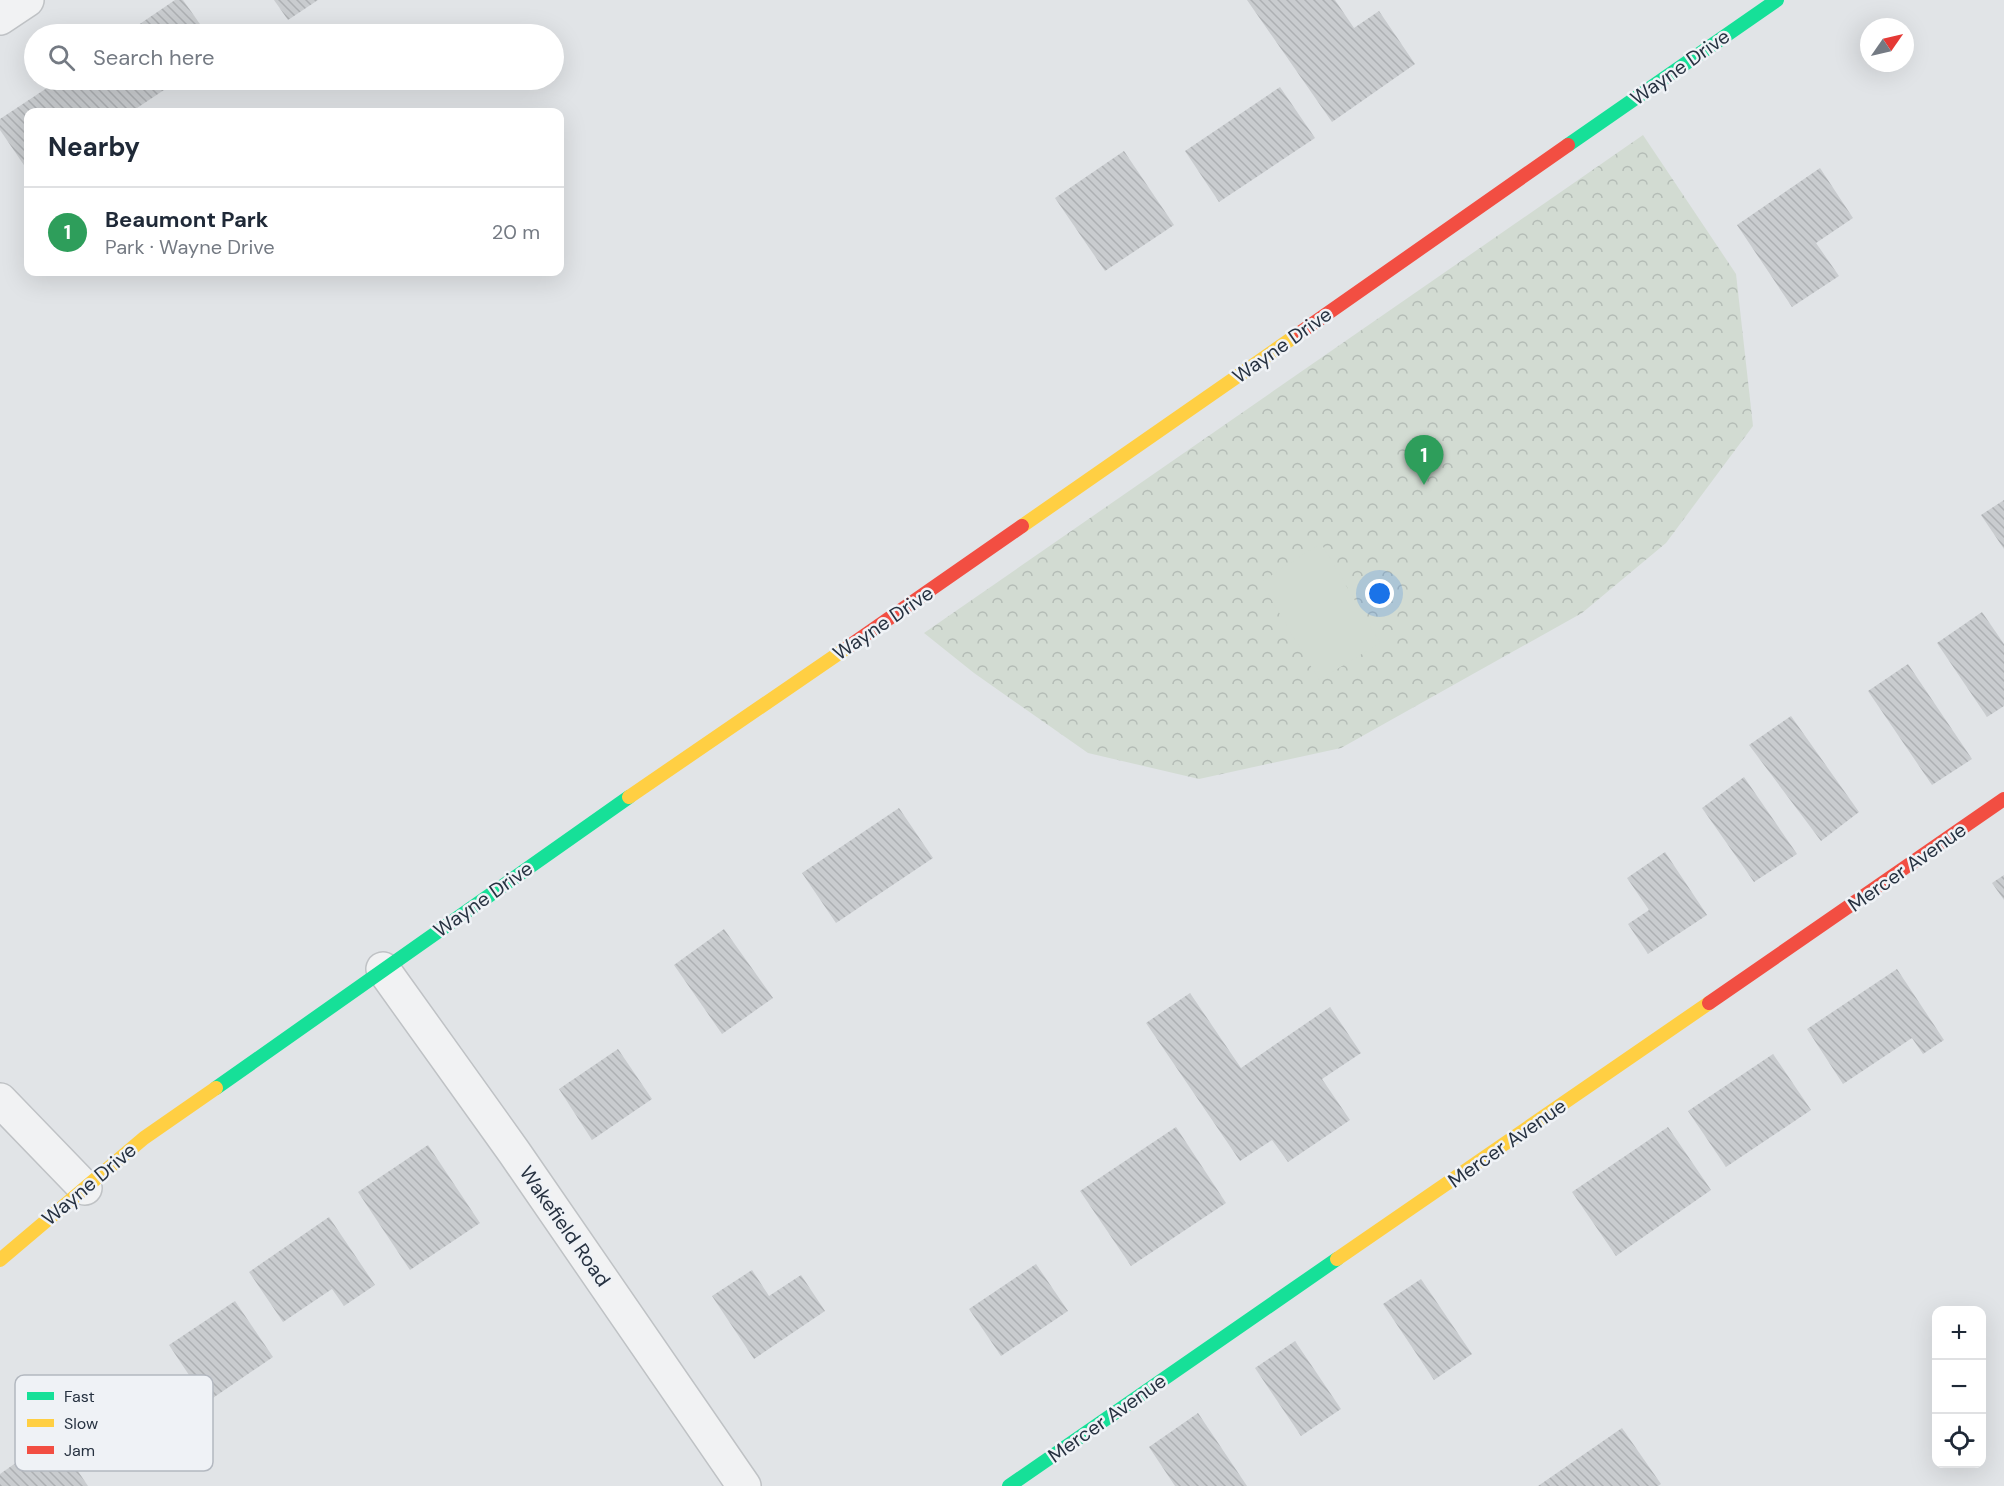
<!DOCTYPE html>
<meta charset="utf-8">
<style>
body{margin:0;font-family:"DM Sans",sans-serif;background:#f2f2f3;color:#1f2937}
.controls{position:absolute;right:18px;bottom:18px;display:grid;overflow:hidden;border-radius:12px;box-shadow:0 6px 24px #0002}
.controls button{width:54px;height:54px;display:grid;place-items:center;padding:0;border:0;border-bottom:2px solid #e0e1e3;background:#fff;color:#1f2937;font:30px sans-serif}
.compass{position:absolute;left:1860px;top:18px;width:54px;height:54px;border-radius:50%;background:#fff;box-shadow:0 6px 24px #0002;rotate:56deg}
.you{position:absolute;left:1380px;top:594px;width:21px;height:21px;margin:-15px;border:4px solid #fff;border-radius:50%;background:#1a73e8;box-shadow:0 0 0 9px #1a73e833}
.badge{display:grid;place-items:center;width:39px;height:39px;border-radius:50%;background:#68707b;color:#fff;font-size:20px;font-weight:700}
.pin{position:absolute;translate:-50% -50px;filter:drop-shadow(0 2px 3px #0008)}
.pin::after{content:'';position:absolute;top:32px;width:21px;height:18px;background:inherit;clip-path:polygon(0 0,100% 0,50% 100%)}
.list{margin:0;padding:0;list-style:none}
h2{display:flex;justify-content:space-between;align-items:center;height:78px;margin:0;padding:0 24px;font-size:26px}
h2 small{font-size:20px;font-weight:400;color:#747a83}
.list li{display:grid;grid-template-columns:39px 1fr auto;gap:18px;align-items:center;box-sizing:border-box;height:90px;padding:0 24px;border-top:2px solid #e0e1e3}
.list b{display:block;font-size:22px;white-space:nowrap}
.list p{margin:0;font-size:20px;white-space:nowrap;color:#747a83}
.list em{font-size:20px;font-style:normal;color:#747a83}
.icon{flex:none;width:33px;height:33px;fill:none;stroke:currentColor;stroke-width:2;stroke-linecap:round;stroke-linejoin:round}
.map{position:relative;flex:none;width:2004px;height:1486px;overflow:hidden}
.search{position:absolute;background:#fff;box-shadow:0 6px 24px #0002;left:24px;top:24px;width:540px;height:66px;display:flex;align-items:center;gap:15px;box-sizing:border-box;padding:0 21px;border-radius:33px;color:#747a83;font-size:22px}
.panel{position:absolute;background:#fff;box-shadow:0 6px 24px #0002;left:24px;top:108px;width:540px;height:168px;border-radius:12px}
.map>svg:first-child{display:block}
.park{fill:url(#park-crowns)}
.pitch{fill:#d2dbd2}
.building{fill:url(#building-back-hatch)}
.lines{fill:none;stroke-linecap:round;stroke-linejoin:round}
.street-casing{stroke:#bfc2c5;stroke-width:36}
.street{stroke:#f1f2f3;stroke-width:33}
.fast{stroke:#16e098;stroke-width:14}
.slow{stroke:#ffcf43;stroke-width:14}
.jam{stroke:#f24e42;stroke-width:14}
.labels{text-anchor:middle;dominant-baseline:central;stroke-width:5;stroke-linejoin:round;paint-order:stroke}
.street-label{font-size:20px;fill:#273241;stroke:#eff2f6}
.key{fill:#eff2f6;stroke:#b3b8c0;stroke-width:1.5}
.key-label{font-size:16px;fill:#273241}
</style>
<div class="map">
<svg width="2004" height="1486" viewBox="0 0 2004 1486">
<defs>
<pattern id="park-crowns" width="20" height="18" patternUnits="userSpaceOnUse" patternTransform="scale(1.5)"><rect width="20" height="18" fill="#d2dbd2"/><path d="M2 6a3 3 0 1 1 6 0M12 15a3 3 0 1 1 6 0" fill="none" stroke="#b4bcb6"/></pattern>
<pattern id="building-back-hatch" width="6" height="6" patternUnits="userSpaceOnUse" patternTransform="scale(1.5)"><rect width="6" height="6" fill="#c9cccf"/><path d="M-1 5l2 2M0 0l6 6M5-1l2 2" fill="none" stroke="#adb0b3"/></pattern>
</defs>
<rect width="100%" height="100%" fill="#e1e4e7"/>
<polygon class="park" points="1643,135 1736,274 1753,426 1666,543 1582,613 1341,748 1199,779 1088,753 974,673 924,633"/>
<polygon class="pitch" points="1321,543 1380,643 1319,680 1261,582"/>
<g class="building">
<polygon points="175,0 183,0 207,34 125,34"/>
<polygon points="274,0 318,0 288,20"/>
<polygon points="1247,0 1335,0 1354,28 1379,11 1415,64 1332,122"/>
<polygon points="59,80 179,80 131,112 28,112 28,171 0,130 0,119"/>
<polygon points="1280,87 1315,138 1219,202 1185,151"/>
<polygon points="1124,151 1174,225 1105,271 1055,198"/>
<polygon points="1820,168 1853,218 1816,243 1839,276 1792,307 1737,225"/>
<polygon points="2004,500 2004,549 1981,515"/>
<polygon points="1982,612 2004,644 2004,706 1987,717 1937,643"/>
<polygon points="1908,664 1972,759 1932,785 1868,691"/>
<polygon points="1791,716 1859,812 1821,841 1749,745"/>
<polygon points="1744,777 1797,854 1754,882 1702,808"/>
<polygon points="899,808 933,858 836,923 802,873"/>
<polygon points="1665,852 1707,915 1648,954 1628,924 1649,910 1627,878"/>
<polygon points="2004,875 2004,900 1992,883"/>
<polygon points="724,929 773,998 722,1034 674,965"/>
<polygon points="1897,969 1944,1040 1923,1054 1912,1038 1843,1084 1807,1029"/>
<polygon points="1190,993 1241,1068 1330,1007 1361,1053 1322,1079 1350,1120 1288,1162 1272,1140 1240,1161 1146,1023"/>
<polygon points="618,1049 652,1099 592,1140 559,1089"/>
<polygon points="1773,1054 1811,1110 1726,1167 1688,1111"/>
<polygon points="1176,1127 1226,1203 1131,1266 1080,1191"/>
<polygon points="1668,1127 1711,1190 1616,1256 1572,1192"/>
<polygon points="428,1145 480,1223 410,1270 358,1192"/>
<polygon points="329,1217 375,1285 344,1306 332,1289 283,1322 249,1272"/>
<polygon points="1036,1264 1068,1311 1001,1356 969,1309"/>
<polygon points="752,1270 769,1296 801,1275 825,1311 754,1359 712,1296"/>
<polygon points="1421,1279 1472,1354 1434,1380 1383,1304"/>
<polygon points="235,1301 273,1357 207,1402 169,1345"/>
<polygon points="1295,1341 1341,1409 1301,1436 1255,1368"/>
<polygon points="1198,1413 1247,1486 1175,1486 1149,1447"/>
<polygon points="1622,1428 1661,1484 1658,1486 1538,1486"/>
<polygon points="54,1436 88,1486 0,1486 0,1474"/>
</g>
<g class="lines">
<defs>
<g id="street">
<polyline points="0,18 27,0"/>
<polyline points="383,969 514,1152 744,1486"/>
<polyline points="0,1100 85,1188"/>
</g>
</defs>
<use href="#street" class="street-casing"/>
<use href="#street" class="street"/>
<g class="fast">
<polyline points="1568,145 1777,0"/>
<polyline points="216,1088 629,797"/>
<polyline points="1009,1486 1337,1259"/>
</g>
<g class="slow">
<polyline points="1022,526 1301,332"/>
<polyline points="629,797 848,647"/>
<polyline points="1337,1259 1709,1003"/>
<polyline points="0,1260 144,1138 216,1088"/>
</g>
<g class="jam">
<polyline points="1301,332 1568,145"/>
<polyline points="848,647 1022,526"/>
<polyline points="1709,1003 2004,799"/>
</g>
</g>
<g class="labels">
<g class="street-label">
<text transform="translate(1680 67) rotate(-35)">Wayne Drive</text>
<text transform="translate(1282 345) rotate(-35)">Wayne Drive</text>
<text transform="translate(883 623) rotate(-34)">Wayne Drive</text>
<text transform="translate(1907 867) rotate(-35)">Mercer Avenue</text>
<text transform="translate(483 899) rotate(-35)">Wayne Drive</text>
<text transform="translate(1507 1143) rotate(-35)">Mercer Avenue</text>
<text transform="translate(89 1184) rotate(-40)">Wayne Drive</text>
<text transform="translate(565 1226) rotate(55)">Wakefield Road</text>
<text transform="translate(1107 1418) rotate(-35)">Mercer Avenue</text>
</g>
</g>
<rect x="15" y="1375" width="198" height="96" rx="9" class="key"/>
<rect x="27" y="1392" width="27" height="8" fill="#16e098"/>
<rect x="27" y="1419" width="27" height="8" fill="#ffcf43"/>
<rect x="27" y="1446" width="27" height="8" fill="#f24e42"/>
<g class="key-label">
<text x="64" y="1402">Fast</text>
<text x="64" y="1429">Slow</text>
<text x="64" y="1456">Jam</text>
</g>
</svg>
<div class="controls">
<button>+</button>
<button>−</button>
<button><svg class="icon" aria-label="locate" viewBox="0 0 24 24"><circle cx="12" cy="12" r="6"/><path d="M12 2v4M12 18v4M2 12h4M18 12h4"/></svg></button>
</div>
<svg class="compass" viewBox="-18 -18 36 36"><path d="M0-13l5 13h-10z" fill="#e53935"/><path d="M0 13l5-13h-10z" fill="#747a83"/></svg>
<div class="you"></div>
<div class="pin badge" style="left:1424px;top:485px;background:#2e9e5b">1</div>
<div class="search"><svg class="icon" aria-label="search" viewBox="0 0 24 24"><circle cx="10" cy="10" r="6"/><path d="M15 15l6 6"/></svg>Search here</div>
<section class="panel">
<h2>Nearby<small></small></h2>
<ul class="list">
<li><span class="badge" style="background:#2e9e5b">1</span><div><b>Beaumont Park</b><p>Park · Wayne Drive</p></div><em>20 m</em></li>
</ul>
</section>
</div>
